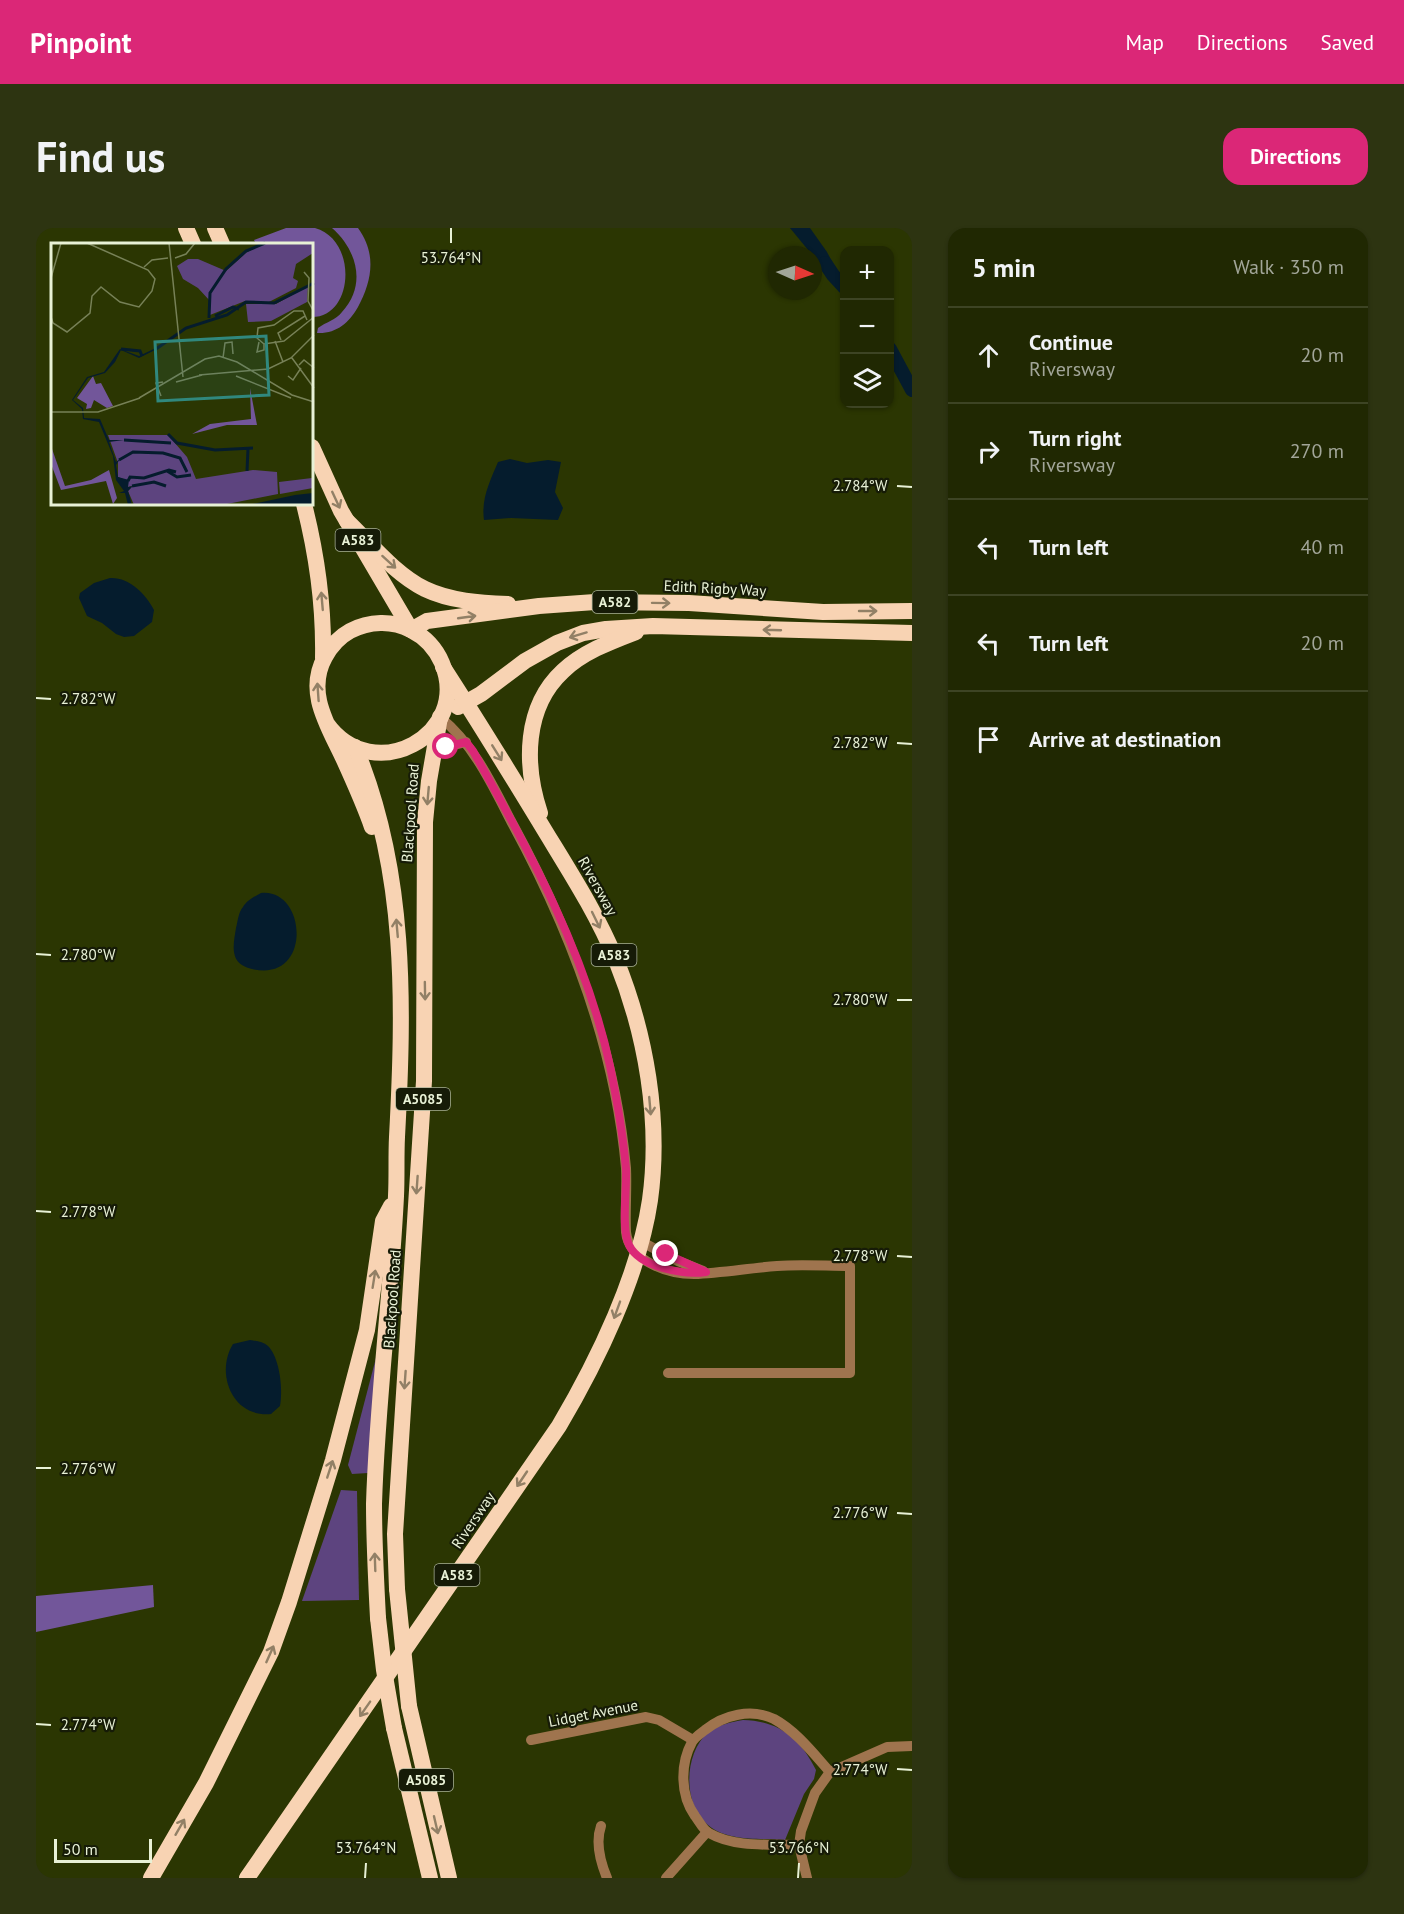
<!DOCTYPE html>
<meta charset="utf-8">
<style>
body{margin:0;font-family:"PT Sans",sans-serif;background:#2d3411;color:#f1f3f6}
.controls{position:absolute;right:18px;top:18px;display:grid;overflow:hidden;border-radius:12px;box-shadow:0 2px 4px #0004}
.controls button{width:54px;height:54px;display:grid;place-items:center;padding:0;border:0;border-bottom:2px solid #3d4424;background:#202802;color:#f1f3f6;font:30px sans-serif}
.compass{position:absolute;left:732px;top:18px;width:54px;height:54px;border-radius:50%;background:#202802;box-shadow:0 2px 4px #0004;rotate:93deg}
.scale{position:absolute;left:18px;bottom:15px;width:98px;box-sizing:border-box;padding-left:6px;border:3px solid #e8f1d6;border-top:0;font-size:16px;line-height:21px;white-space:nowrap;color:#e8f1d6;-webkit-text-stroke:4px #161b07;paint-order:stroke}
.stop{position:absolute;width:18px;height:18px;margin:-14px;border:4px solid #db2777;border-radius:50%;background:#fff}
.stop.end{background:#db2777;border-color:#fff;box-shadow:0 2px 6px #0008}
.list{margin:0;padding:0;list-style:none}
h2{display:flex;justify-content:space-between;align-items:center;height:78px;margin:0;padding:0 24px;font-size:26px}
h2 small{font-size:20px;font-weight:400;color:#a2a699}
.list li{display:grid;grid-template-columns:39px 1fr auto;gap:18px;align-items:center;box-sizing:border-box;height:96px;padding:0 24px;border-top:2px solid #3d4424}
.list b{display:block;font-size:22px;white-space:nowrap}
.list p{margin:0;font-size:20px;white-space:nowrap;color:#a2a699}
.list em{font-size:20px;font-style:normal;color:#a2a699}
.icon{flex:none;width:33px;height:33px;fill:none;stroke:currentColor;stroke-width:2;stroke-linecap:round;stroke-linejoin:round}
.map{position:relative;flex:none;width:876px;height:1650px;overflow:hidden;border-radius:18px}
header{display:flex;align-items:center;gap:36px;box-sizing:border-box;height:84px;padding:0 30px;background:#db2777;color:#fff}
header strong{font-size:28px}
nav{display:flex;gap:33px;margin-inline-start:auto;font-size:21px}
.intro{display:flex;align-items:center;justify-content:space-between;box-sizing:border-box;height:144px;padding:0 36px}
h1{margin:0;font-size:42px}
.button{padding:15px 27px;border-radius:18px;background:#db2777;color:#fff;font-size:21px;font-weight:700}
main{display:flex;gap:36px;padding:0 36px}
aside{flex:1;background:#202802;border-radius:18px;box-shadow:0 2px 4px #0004}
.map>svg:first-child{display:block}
.green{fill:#5d447f}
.forest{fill:#72569a}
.water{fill:#051c2d}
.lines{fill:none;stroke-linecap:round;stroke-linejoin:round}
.canal{stroke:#051c2d;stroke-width:14}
.minor{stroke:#9f744e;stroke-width:10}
.trunk{stroke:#f8d3b3;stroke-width:16}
.trunk-bridge{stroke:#f8d3b3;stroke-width:16}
.oneway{stroke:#928066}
.route{stroke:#db2777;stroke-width:8}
.ticks{fill:none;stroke:#e8f1d6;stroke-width:2}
.labels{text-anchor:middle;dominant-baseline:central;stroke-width:4.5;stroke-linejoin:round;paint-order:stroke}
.shield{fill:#161b07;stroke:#a9b198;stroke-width:1.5}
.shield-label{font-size:14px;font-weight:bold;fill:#e8f1d6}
.street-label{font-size:15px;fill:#e8f1d6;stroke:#161b07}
.inset-river{fill:none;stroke:#051c2d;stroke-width:3}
.inset-road{fill:none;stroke:#778157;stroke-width:1.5}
.view{fill:#30887e;fill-opacity:0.15;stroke:#30887e;stroke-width:3}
.inset-edge{fill:none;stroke:#e8f1d6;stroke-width:3}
.ticks-label{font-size:15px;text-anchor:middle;fill:#e8f1d6;stroke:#161b07;stroke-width:4.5;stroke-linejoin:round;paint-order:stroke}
</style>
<header>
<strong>Pinpoint</strong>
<nav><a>Map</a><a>Directions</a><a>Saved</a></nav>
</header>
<div class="intro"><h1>Find us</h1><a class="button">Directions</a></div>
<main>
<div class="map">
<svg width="876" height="1650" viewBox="0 0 876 1650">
<rect width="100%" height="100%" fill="#2b3602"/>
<g class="green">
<polygon points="341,1126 332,1245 316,1246 312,1237"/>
<polygon points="305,1262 321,1263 323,1372 266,1373"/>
<path d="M707 1492C743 1493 764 1510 780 1542L778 1551 768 1566 749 1612C724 1610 692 1614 672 1597 646 1576 648 1526 672 1504 681 1497 696 1494 707 1492Z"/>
</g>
<g class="forest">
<path d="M250 0C259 0 270 0 279 0 322 12 318 89 276 89V16H220L218 12Z"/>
<path d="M296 0H322C341 26 336 53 322 79 313 95 300 106 281 105L282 100C290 94 300 92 306 84 331 57 321 22 296 0Z"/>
<polygon points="117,1357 118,1379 0,1404 0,1368"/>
</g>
<g class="water">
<polygon points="754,0 774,0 791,24 802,45 796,51"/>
<path d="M474 231 491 235 512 232 525 234 519 264 527 280 522 292 475 290 448 292C445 271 454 253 462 234Z"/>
<path d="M74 350C93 349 110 366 118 382L116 394 98 408 88 409 80 406 66 395 51 388 43 370 44 365 58 355Z"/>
<path d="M225 665C271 660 277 755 216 741 193 736 197 718 200 700 202 693 202 685 207 679 211 672 218 669 225 665Z"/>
<path d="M214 1112C221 1113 227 1114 232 1118 244 1130 247 1162 244 1178L235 1186C196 1190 179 1145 197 1116Z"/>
</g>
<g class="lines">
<g class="canal">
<polyline points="789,35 797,47 808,59"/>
<polyline points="854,121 876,162"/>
</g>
<g class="minor">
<path d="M404 489C438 517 455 554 475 593 534 701 579 817 590 940 591 962 589 983 590 1004 593 1033 632 1046 658 1046 686 1045 713 1040 741 1038 765 1036 790 1038 814 1038V1145H632"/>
<polyline points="397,526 410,519 430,514"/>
<polyline points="604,1013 642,1033 667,1043"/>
<polyline points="495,1512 610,1489 623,1492 657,1512"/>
<path d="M565 1598C559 1615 564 1633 571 1650"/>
<path d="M763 1617C734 1616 699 1620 673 1605 667 1602 663 1593 659 1588 644 1567 644 1536 656 1514 659 1509 665 1505 669 1502 688 1487 715 1480 738 1491 760 1503 777 1525 794 1544"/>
<polyline points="630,1650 671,1604"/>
<polyline points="771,1650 763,1617 765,1603 779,1565 794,1544 851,1519 876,1518"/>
</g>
<g class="trunk">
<polyline points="150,0 157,16"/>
<polyline points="179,0 186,16"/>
<polyline points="276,219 305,283 375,402"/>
<path d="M268 276C281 327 288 378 287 430"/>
<path d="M311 293C335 316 359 346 389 361 414 373 444 375 472 376"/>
<polyline points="375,402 391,393 503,378 559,374 653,375 787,384 876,383"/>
<polyline points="422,479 445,466 489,433 521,415 547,405 570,401 617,398 876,405"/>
<path d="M291 496C337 560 436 507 406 435 400 421 389 409 375 402 356 392 333 393 314 403 303 409 295 418 289 429 269 465 293 499 308 532 318 554 328 576 336 599"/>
<path d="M319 519C371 643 368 777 361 909 360 928 361 948 360 968 355 1071 341 1173 338 1276 338 1314 340 1352 342 1390"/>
<path d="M504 585C488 537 488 479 527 443 547 424 574 414 600 404"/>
<polyline points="361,1361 359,1306 388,853 389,594 393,553 404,489"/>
<polyline points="373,1478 413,1650"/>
<polyline points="358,1500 394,1650"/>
<polyline points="115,1650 170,1555 235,1424 253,1374 297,1232 331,1102 347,993 355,978"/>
<path d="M211 1650 523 1198C562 1132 603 1047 614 972 625 892 610 806 580 732 560 683 530 638 503 593 472 542 440 490 407 439"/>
</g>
<g class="trunk-bridge">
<polyline points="361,1361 373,1478"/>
<polyline points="342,1390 348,1442 358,1500"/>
</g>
</g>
<defs><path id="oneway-shaft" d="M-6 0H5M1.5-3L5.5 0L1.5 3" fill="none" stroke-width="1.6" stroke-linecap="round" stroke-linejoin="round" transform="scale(1.5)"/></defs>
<g class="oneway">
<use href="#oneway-shaft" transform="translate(300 272) rotate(65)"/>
<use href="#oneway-shaft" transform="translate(353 334) rotate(42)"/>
<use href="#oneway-shaft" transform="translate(286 373) rotate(-95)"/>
<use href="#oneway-shaft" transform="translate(625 375) rotate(1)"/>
<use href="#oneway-shaft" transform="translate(832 383)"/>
<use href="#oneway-shaft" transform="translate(431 389) rotate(-8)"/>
<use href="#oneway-shaft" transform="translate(736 402) rotate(-178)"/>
<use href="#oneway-shaft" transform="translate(542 407) rotate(163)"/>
<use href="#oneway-shaft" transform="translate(282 464) rotate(-94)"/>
<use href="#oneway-shaft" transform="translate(461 525) rotate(58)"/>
<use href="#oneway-shaft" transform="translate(392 568) rotate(95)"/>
<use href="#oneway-shaft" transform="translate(560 692) rotate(64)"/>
<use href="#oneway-shaft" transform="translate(361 700) rotate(-95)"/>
<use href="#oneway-shaft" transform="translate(389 763) rotate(89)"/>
<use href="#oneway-shaft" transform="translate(614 878) rotate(85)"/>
<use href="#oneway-shaft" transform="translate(381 957) rotate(94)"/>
<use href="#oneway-shaft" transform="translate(338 1051) rotate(-81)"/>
<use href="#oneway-shaft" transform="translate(581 1082) rotate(110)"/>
<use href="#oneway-shaft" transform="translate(369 1152) rotate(94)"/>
<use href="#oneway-shaft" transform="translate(294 1241) rotate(-72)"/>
<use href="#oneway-shaft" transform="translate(486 1251) rotate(124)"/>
<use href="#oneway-shaft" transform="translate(339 1334) rotate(-92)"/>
<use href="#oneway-shaft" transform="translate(234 1426) rotate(-66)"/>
<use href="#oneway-shaft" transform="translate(329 1481) rotate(125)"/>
<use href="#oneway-shaft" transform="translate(400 1597) rotate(77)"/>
<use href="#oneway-shaft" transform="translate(144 1599) rotate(-60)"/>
</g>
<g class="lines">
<path class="route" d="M410 519 430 514 437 523C493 622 550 726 574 838 581 872 587 906 590 941 591 960 585 1001 593 1017 604 1040 649 1047 670 1044L630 1026"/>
</g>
<path class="ticks" d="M415 15V0M861 258 876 259M0 470 15 471M861 515 876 516M0 726 15 727M861 772H876M0 983 15 984M861 1028 876 1029M0 1240H15M861 1285 876 1286M0 1496 15 1497M861 1541 876 1542M329 1650 330 1635M762 1650 763 1635"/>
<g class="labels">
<g class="shield">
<rect x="299.5" y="301" width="45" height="22" rx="4.5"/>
<rect x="556.5" y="363" width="45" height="22" rx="4.5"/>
<rect x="555.5" y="716" width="45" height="22" rx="4.5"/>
<rect x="360" y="860" width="54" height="22" rx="4.5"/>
<rect x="398.5" y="1336" width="45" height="22" rx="4.5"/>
<rect x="363" y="1541" width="54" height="22" rx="4.5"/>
</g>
<g class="shield-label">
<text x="322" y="312">A583</text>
<text x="579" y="374">A582</text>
<text x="578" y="727">A583</text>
<text x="387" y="871">A5085</text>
<text x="421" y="1347">A583</text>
<text x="390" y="1552">A5085</text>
</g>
<g class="street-label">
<text transform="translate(679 360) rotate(3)">Edith Rigby Way</text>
<text transform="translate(374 585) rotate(-86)">Blackpool Road</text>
<text transform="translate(562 658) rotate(61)">Riversway</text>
<text transform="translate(356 1071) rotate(-86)">Blackpool Road</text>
<text transform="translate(437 1292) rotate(-56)">Riversway</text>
<text transform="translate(557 1485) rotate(-11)">Lidget Avenue</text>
</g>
</g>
<g transform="translate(15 15)">
<rect width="262" height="262" fill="#2b3602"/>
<path d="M215 0H262V10L245 21 242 35 247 38 245 45 216 60 194 58 159 72V58L147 45 132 36 126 23 137 16H147L175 28 196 9ZM257 43 256 59 220 78 197 79 195 61H225ZM57 192H117L136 214 145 236 202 227 226 229 227 251 171 262H83L77 248 81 243 77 244V238L67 234V220ZM261 235 262 245 229 251 228 239Z" fill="#5d447f"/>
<path d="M42 133 45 141 50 140 62 163 56 165 43 157 40 165 35 166 36 161 26 155ZM199 145 206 182H176L141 191 159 181 200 176ZM0 203 14 243 40 237 58 227 66 255 62 261 55 238 10 247 0 221Z" fill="#72569a"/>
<path d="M107 104 104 107 88 115 70 107 64 119 54 130 37 135 22 157 32 165 33 175 49 176 58 197H73L58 199 65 219 69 216 65 222 67 234 78 237 77 244 82 243 77 248 81 262H77L74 250H68L73 248 65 237 62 213 48 179 32 176 31 166 21 157 36 134 53 129 69 106 88 113ZM262 250V262H197L244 252Z" fill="#051c2d"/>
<path class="inset-river" d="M164 73 182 64 188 66M158 75 159 50 175 26 195 8 214 0M70 106 89 108 91 113M105 106 135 85 176 72 195 59 223 60 263 40M117 191 126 200 164 207 202 205M73 197 120 200M68 217 82 209 112 210 129 215 136 229M116 228 126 234 140 232M196 228 197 206M77 238 79 234 93 235 118 227 125 229M81 243 103 239 115 243"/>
<path class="inset-road" d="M118 0 132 134M124 15 135 11 144 0M93 24 101 17 117 15M253 29 258 35 257 58 263 69M0 35 10 0M0 74 2 80 16 89 39 70 41 53 50 44 69 59 88 64 101 48 104 36 97 27 36 0M256 77 252 68H243L223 82 207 85 206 95 213 101 233 98 263 74M230 97 227 90 254 73M224 98 232 119M208 99 206 109 213 107V101M172 115 174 100 181 99 182 111M241 115 263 145M248 122 253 117 263 125M148 132 217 126 240 115 263 92M185 133 240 155M237 133 242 137 250 125M125 139 151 132M110 153 105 140 112 139M88 155 154 116 168 113 186 119 241 152 263 159M0 169H47L89 155"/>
<path class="view" d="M215 93 218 152 107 158 104 99Z"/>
<rect width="262" height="262" class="inset-edge"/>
</g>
<g class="ticks-label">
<text x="415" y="35">53.764°N</text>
<text x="824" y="263">2.784°W</text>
<text x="52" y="476">2.782°W</text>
<text x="824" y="520">2.782°W</text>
<text x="52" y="732">2.780°W</text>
<text x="824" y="777">2.780°W</text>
<text x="52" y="989">2.778°W</text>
<text x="824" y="1033">2.778°W</text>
<text x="52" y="1246">2.776°W</text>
<text x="824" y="1290">2.776°W</text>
<text x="52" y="1502">2.774°W</text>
<text x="824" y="1547">2.774°W</text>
<text x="330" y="1625">53.764°N</text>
<text x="763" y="1625">53.766°N</text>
</g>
</svg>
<div class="controls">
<button>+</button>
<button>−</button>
<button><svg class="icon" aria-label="layers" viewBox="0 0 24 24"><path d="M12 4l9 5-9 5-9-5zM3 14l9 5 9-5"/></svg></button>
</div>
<svg class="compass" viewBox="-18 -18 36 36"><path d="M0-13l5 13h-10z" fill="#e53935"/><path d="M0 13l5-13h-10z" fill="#a2a699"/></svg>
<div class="scale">50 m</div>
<div class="stop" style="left:410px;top:519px"></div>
<div class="stop end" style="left:630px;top:1026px"></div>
</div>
<aside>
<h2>5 min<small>Walk · 350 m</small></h2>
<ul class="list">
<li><svg class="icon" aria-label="ahead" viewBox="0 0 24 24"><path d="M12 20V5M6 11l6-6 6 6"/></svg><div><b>Continue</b><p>Riversway</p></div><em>20 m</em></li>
<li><svg class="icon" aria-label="right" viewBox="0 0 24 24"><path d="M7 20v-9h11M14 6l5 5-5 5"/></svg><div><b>Turn right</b><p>Riversway</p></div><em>270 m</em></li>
<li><svg class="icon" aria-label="left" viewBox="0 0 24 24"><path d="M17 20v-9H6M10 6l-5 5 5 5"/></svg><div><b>Turn left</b></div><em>40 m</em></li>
<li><svg class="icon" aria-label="left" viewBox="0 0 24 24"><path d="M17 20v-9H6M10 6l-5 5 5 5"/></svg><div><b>Turn left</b></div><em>20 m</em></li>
<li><svg class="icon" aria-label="arrive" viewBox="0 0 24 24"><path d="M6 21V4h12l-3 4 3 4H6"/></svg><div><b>Arrive at destination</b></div></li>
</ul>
</aside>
</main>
